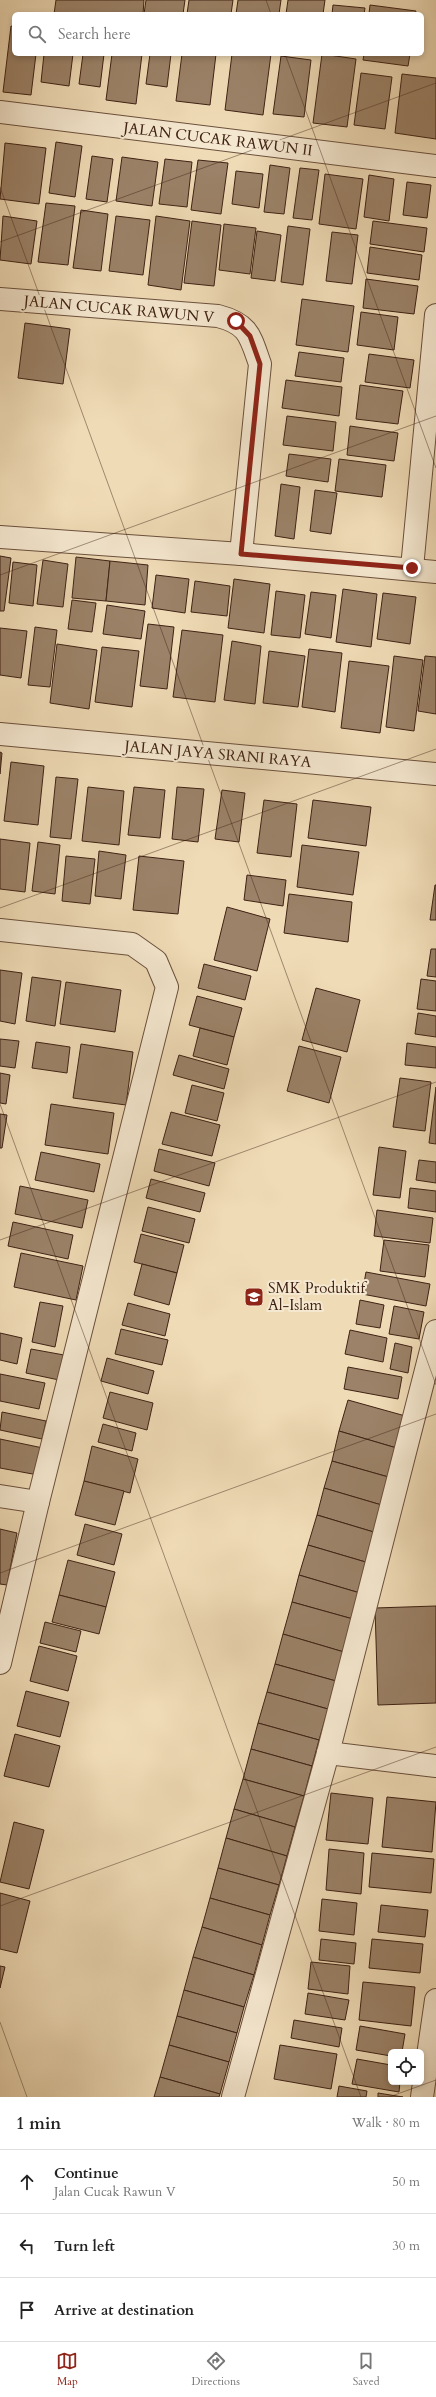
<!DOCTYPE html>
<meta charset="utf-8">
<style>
body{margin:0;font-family:Cardo,serif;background:#f2f2f2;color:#222}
.controls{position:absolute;right:12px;bottom:12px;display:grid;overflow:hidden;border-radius:6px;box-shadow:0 2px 6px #0003}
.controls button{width:36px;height:36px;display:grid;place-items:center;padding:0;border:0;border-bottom:1px solid #e0e0e0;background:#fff;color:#222;font:20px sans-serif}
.stop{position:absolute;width:12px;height:12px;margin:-9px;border:3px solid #8f2418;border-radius:50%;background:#fff}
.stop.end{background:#8f2418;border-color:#fff;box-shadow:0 1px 4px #0008}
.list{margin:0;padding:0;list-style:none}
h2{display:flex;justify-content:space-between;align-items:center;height:52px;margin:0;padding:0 16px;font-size:17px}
h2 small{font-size:13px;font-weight:400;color:#767676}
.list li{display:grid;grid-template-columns:26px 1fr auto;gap:12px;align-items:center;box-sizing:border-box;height:64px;padding:0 16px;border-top:1px solid #e0e0e0}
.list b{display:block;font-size:15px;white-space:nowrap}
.list p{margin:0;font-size:13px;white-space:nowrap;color:#767676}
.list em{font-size:13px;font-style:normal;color:#767676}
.icon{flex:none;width:22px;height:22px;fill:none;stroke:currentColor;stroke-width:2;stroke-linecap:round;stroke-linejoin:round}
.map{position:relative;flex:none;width:436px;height:2097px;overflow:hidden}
.search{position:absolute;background:#fff;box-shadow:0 2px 6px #0003;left:12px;right:12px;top:12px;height:44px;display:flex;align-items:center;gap:10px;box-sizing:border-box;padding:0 14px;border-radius:6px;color:#767676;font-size:15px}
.sheet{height:244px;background:#fff}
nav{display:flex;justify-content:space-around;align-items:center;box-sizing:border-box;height:56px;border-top:1px solid #e0e0e0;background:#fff;font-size:11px;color:#767676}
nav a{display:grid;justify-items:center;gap:2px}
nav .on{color:#8f2418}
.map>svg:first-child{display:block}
.building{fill:#9b8268;stroke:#3f2214}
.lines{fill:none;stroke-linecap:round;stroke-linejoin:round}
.street-casing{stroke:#6b503c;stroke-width:24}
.street{stroke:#f5e8d0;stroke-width:22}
.route{stroke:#8f2418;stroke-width:5}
.ticks{fill:none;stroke:#3f2214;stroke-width:1;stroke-opacity:0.45}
.labels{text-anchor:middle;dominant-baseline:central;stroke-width:4;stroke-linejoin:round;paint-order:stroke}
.street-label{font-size:15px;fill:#3f2214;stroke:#f5e8d0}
.poi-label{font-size:15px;fill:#3f2214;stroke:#f5e8d0;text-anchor:start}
</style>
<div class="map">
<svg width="436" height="2097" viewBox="0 0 436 2097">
<rect width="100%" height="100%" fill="#efdbb6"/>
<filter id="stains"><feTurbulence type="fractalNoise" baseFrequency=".005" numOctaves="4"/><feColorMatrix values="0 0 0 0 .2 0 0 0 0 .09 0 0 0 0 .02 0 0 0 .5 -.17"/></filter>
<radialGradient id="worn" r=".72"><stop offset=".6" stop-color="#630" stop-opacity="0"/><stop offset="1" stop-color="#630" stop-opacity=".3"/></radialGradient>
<g class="building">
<polygon points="56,0 144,0 143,14 54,14"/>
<polygon points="146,0 185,0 183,14 144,14"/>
<polygon points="189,0 233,0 231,14 187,14"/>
<polygon points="238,0 281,0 279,14 236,14"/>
<polygon points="288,0 325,0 323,14 286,14"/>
<polygon points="333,5 365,8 364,14 332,14"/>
<polygon points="370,5 416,11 415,14 369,14"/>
<polygon points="11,26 14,27 14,54 36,54 31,95 3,92"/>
<polygon points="44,54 73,54 69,86 41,82"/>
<polygon points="83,54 104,54 100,87 79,84"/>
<polygon points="112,54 142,54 136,104 106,100"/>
<polygon points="150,54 171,54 167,87 146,84"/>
<polygon points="182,54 216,54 210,105 176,101"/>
<polygon points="232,54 271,54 263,115 225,110"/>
<polygon points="322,54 356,59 347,127 313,123"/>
<polygon points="364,54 410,54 408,66 363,60"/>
<polygon points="281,56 311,60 304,117 273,114"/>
<polygon points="361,73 392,77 385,129 354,125"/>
<polygon points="402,74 436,78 436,139 395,133"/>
<polygon points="56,142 82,146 75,197 49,193"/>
<polygon points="5,143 46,148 39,204 0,199"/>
<polygon points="92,156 113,159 107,202 86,199"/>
<polygon points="122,157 158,162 152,206 116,201"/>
<polygon points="165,159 192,162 187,207 159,204"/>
<polygon points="198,160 228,163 221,214 191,210"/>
<polygon points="270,165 290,168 284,214 264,212"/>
<polygon points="300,168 319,170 312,220 293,218"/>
<polygon points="236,171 263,174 259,208 232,204"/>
<polygon points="325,174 363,179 356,229 319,224"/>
<polygon points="369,175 394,179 389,221 364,217"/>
<polygon points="407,182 431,185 427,218 403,215"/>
<polygon points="46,203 75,206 68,265 38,262"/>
<polygon points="81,210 108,214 101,271 73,268"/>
<polygon points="3,216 37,221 31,264 0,260"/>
<polygon points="116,216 150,220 143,275 109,271"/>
<polygon points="156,216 190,221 181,290 148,285"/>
<polygon points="192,221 221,225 214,286 184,283"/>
<polygon points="373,221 427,228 424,252 370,244"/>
<polygon points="224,224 256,228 250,274 219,270"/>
<polygon points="288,226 310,229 303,285 281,282"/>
<polygon points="257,231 281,235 275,281 251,278"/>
<polygon points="332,232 358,235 352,284 326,281"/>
<polygon points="370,247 422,255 419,280 367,273"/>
<polygon points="366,279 418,286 414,314 363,308"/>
<polygon points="302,299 354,306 348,352 296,345"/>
<polygon points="361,312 398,317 394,350 357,345"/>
<polygon points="25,323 70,329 63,384 18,378"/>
<polygon points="299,352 344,358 341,382 295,376"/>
<polygon points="369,354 414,360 410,388 365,382"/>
<polygon points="286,380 342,387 339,416 282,408"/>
<polygon points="360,385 403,391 398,424 356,419"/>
<polygon points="287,416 336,422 333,451 283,445"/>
<polygon points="350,426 398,433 394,461 347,455"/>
<polygon points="289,454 331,459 328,482 286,476"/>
<polygon points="339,459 386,465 382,497 335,491"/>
<polygon points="281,484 300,487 294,539 275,536"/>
<polygon points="315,490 337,493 331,534 310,531"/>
<polygon points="0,556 11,558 4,611 0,611"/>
<polygon points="76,557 110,561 106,601 72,598"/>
<polygon points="43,560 68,564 63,607 37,604"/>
<polygon points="110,561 148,565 145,605 106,601"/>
<polygon points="13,562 37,565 33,606 9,603"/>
<polygon points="156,575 189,579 185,613 152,608"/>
<polygon points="234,579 270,584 264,633 228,628"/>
<polygon points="195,581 230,586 227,616 191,612"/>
<polygon points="343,589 377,594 371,647 336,642"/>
<polygon points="276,591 305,595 300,638 271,635"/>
<polygon points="311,592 336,595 331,638 305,634"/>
<polygon points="383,593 416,597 410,644 377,639"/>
<polygon points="72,600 96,603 92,632 68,629"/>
<polygon points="107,605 145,611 141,639 103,634"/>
<polygon points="148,624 174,627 167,689 140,686"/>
<polygon points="35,627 57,630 50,687 28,685"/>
<polygon points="0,628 27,631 21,678 0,675"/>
<polygon points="182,630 223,635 215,702 173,697"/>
<polygon points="232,641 261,646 255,704 224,700"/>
<polygon points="57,644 97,650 89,709 50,703"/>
<polygon points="102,647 139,651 132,707 95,702"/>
<polygon points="309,649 342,653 335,712 302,707"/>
<polygon points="269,651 305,656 298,707 263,703"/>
<polygon points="394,656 423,660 414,731 386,727"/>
<polygon points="425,656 436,657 436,714 418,711"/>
<polygon points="349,661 389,666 380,733 341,728"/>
<polygon points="0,752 2,753 0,774"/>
<polygon points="11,762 44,766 38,825 4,821"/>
<polygon points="56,777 78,779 71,839 50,837"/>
<polygon points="88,787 124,791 119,845 82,841"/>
<polygon points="134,787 165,790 160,838 128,835"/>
<polygon points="177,787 204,789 198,842 172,839"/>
<polygon points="222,790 245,793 239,842 215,839"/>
<polygon points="264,800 297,804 291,857 257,853"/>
<polygon points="313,800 371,807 366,846 308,838"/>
<polygon points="0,839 30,843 25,892 0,889"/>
<polygon points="38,842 60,845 55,894 32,891"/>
<polygon points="302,845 359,852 353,895 297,887"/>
<polygon points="99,851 126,855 121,899 95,896"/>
<polygon points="66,856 95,859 90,904 62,901"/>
<polygon points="139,856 184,861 178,914 133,910"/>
<polygon points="247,875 286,880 283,906 244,900"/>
<polygon points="435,885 436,885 436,920 430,920"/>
<polygon points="289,894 352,902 348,942 284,933"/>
<polygon points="227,907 270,919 257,971 214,960"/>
<polygon points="431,949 436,949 436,977 427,976"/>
<polygon points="204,964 251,976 245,1000 198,988"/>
<polygon points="0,970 22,973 15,1024 0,1021"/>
<polygon points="32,977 61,981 55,1026 26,1021"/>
<polygon points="421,979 436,981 436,1011 417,1009"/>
<polygon points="66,982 121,990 115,1032 60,1024"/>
<polygon points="316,988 360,1000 347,1052 302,1040"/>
<polygon points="197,996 242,1008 234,1037 189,1025"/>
<polygon points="418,1013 436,1016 436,1037 415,1034"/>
<polygon points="200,1028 234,1037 227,1065 193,1056"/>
<polygon points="0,1039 19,1041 15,1068 0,1066"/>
<polygon points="36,1042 70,1047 67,1073 32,1068"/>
<polygon points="407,1043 436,1047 436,1068 405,1065"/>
<polygon points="81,1044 133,1052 126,1105 73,1098"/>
<polygon points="299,1046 341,1057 329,1103 287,1091"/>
<polygon points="179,1055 229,1069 224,1089 173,1075"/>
<polygon points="0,1073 10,1075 6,1104 0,1103"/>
<polygon points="400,1078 431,1082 425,1131 393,1127"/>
<polygon points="192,1085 224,1093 217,1121 185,1113"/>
<polygon points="436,1087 436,1144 429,1143"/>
<polygon points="51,1104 114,1113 108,1154 45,1145"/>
<polygon points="171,1112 220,1125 212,1156 162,1144"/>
<polygon points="0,1114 7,1115 2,1148 0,1148"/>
<polygon points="379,1147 406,1151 400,1198 373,1195"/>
<polygon points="159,1149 215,1163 209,1186 154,1171"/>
<polygon points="41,1152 100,1164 94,1192 35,1180"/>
<polygon points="419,1160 436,1162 436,1183 416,1180"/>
<polygon points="151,1179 205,1193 200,1212 146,1198"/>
<polygon points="20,1186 88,1200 82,1228 15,1214"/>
<polygon points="410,1188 436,1191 436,1212 408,1208"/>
<polygon points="148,1207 195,1219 189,1243 142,1231"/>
<polygon points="377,1210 433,1218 430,1243 374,1236"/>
<polygon points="13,1222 73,1235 68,1259 8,1246"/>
<polygon points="141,1234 184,1245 177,1273 134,1262"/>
<polygon points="384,1240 429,1245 425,1277 380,1271"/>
<polygon points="21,1253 83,1266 76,1300 14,1287"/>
<polygon points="142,1264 177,1273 169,1305 134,1295"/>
<polygon points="366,1272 430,1284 426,1306 362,1294"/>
<polygon points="360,1300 384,1305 380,1328 356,1324"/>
<polygon points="40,1302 63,1306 55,1347 32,1342"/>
<polygon points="128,1303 170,1314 165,1336 122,1325"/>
<polygon points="394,1306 424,1312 419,1339 389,1334"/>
<polygon points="121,1329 168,1340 162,1365 115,1354"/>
<polygon points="350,1330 387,1338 383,1362 345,1354"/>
<polygon points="0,1333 22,1338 17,1364 0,1360"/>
<polygon points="395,1343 412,1347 408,1373 390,1369"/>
<polygon points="31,1349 64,1355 59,1380 26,1373"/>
<polygon points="107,1358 154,1371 148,1394 101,1381"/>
<polygon points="348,1367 402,1377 398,1399 344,1389"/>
<polygon points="0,1374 45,1383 39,1409 0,1401"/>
<polygon points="110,1392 153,1403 147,1430 103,1418"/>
<polygon points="348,1400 409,1417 400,1449 339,1431"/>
<polygon points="2,1412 46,1421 42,1439 0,1430"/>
<polygon points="103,1424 136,1433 132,1451 98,1442"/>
<polygon points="339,1431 400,1449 392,1478 332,1461"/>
<polygon points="0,1439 43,1448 38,1475 0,1468"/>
<polygon points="92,1446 138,1459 130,1493 84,1481"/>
<polygon points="332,1461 392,1478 385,1506 324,1488"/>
<polygon points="84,1481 124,1491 115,1525 75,1515"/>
<polygon points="324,1488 385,1506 377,1533 317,1515"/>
<polygon points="317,1515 377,1533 369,1563 308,1545"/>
<polygon points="85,1524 122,1534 114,1565 77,1555"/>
<polygon points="0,1529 17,1533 7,1585 0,1584"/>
<polygon points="308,1545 369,1563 360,1593 299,1575"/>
<polygon points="68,1560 115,1572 106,1607 59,1595"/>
<polygon points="299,1575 360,1593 353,1619 292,1602"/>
<polygon points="59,1595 106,1607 99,1634 52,1622"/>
<polygon points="292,1602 353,1619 344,1652 283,1634"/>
<polygon points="436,1606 436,1703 378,1705 375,1608"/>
<polygon points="45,1622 81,1631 76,1652 40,1643"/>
<polygon points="283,1634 344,1652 336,1681 275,1664"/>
<polygon points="39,1646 77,1656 68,1691 30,1681"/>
<polygon points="275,1664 336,1681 328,1709 267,1692"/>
<polygon points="26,1691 69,1702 60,1737 17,1726"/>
<polygon points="267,1692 328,1709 319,1740 258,1723"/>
<polygon points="258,1723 319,1740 312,1766 251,1749"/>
<polygon points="15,1734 60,1746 49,1787 4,1776"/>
<polygon points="251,1749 312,1766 304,1796 243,1779"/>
<polygon points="243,1779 304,1796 295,1827 234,1809"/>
<polygon points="331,1793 373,1798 368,1844 326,1840"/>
<polygon points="387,1797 436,1802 432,1852 382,1847"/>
<polygon points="234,1809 295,1827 287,1856 226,1838"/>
<polygon points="14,1822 44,1830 29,1889 0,1882"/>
<polygon points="226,1838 287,1856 279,1885 218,1868"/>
<polygon points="329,1849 364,1853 361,1894 326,1890"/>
<polygon points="372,1853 434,1859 431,1893 369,1887"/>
<polygon points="218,1868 279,1885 270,1915 210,1898"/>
<polygon points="0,1893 30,1901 17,1953 0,1949"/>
<polygon points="210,1898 270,1915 262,1945 202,1927"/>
<polygon points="322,1899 357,1903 354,1935 319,1931"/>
<polygon points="381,1905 428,1910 425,1937 378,1932"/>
<polygon points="202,1927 262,1945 254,1975 193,1957"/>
<polygon points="321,1939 356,1943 354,1964 319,1960"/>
<polygon points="372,1939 423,1944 420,1973 369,1968"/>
<polygon points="193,1957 254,1975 244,2007 184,1990"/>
<polygon points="311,1962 350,1966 348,1994 308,1989"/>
<polygon points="0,1966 5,1967 0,1988"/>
<polygon points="363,1982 415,1987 411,2026 359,2020"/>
<polygon points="184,1990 244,2007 237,2033 177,2016"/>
<polygon points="308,1993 349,2000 345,2020 305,2014"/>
<polygon points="177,2016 237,2033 229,2062 169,2045"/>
<polygon points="294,2020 342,2028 339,2047 291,2038"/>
<polygon points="360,2026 405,2034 402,2052 391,2052 391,2056 356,2050"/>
<polygon points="169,2045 229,2062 220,2094 160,2077"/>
<polygon points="280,2045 337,2054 331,2089 274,2079"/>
<polygon points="357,2059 391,2065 391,2082 400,2082 399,2092 352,2084"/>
<polygon points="160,2077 220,2094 219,2097 154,2097"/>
<polygon points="339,2086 367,2091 366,2097 337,2097"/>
<polygon points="378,2093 403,2097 378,2097"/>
</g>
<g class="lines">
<defs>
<g id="street">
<polyline points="0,112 436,166"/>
<path d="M0 299 218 316C249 324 250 336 260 364L241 554"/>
<polyline points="0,537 241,554 436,572"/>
<polyline points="412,568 436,315"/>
<polyline points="0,734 436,774"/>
<polyline points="0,930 132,944 156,961 167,987 38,1502 0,1663"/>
<polyline points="0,1496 38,1502"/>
<polyline points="328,1753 436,1766"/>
<polyline points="233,2097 328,1753 436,1331"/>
<polyline points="422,2097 436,2000"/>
</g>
</defs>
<use href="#street" class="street-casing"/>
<use href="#street" class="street"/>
</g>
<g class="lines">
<polyline class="route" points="236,321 250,336 260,364 241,554 412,568"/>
</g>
<path class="ticks" d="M266 0 271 14M285 54 436 468M0 187 436 1385M0 242 436 83M0 575 436 416M0 908 436 749M0 1104 361 2097M0 1240 436 1082M0 1573 436 1414M0 1906 436 1747M0 2022 27 2097M389 2097 436 2080"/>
<defs>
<symbol id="school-square" viewBox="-11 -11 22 22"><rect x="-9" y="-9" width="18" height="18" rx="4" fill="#8f2418" stroke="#f5e8d0"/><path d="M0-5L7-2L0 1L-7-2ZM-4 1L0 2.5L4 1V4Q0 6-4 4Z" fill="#fff"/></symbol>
</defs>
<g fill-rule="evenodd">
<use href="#school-square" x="243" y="1286" width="22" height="22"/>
</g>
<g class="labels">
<g class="street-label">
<text transform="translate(218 139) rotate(7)">JALAN CUCAK RAWUN II</text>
<text transform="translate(119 309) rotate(5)">JALAN CUCAK RAWUN V</text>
<text transform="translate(218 754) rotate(5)">JALAN JAYA SRANI RAYA</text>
</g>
<g class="poi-label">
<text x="268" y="1288">SMK Produktif<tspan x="268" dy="17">Al-Islam</tspan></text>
</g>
</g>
<rect width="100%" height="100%" filter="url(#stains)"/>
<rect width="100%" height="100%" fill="url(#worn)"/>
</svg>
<div class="controls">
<button><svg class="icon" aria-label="locate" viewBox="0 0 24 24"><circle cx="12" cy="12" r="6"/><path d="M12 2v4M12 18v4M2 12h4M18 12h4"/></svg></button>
</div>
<div class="stop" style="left:236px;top:321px"></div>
<div class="stop end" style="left:412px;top:568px"></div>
<div class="search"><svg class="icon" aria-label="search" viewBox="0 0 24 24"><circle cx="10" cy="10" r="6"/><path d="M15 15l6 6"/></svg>Search here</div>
</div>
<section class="sheet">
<h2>1 min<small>Walk · 80 m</small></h2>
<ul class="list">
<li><svg class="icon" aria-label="ahead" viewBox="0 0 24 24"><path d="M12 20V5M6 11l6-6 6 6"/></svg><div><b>Continue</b><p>Jalan Cucak Rawun V</p></div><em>50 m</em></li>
<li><svg class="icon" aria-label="left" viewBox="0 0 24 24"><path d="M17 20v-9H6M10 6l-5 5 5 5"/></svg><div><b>Turn left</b></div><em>30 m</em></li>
<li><svg class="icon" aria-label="arrive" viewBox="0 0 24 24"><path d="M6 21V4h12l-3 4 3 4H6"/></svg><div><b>Arrive at destination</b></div></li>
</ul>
</section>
<nav>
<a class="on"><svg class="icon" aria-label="map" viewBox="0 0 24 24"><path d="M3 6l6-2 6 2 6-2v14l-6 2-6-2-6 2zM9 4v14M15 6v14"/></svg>Map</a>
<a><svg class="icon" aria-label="directions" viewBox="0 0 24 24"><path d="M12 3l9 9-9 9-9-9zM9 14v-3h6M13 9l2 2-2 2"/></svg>Directions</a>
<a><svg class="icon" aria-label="saved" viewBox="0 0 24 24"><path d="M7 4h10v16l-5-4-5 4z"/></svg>Saved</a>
</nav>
